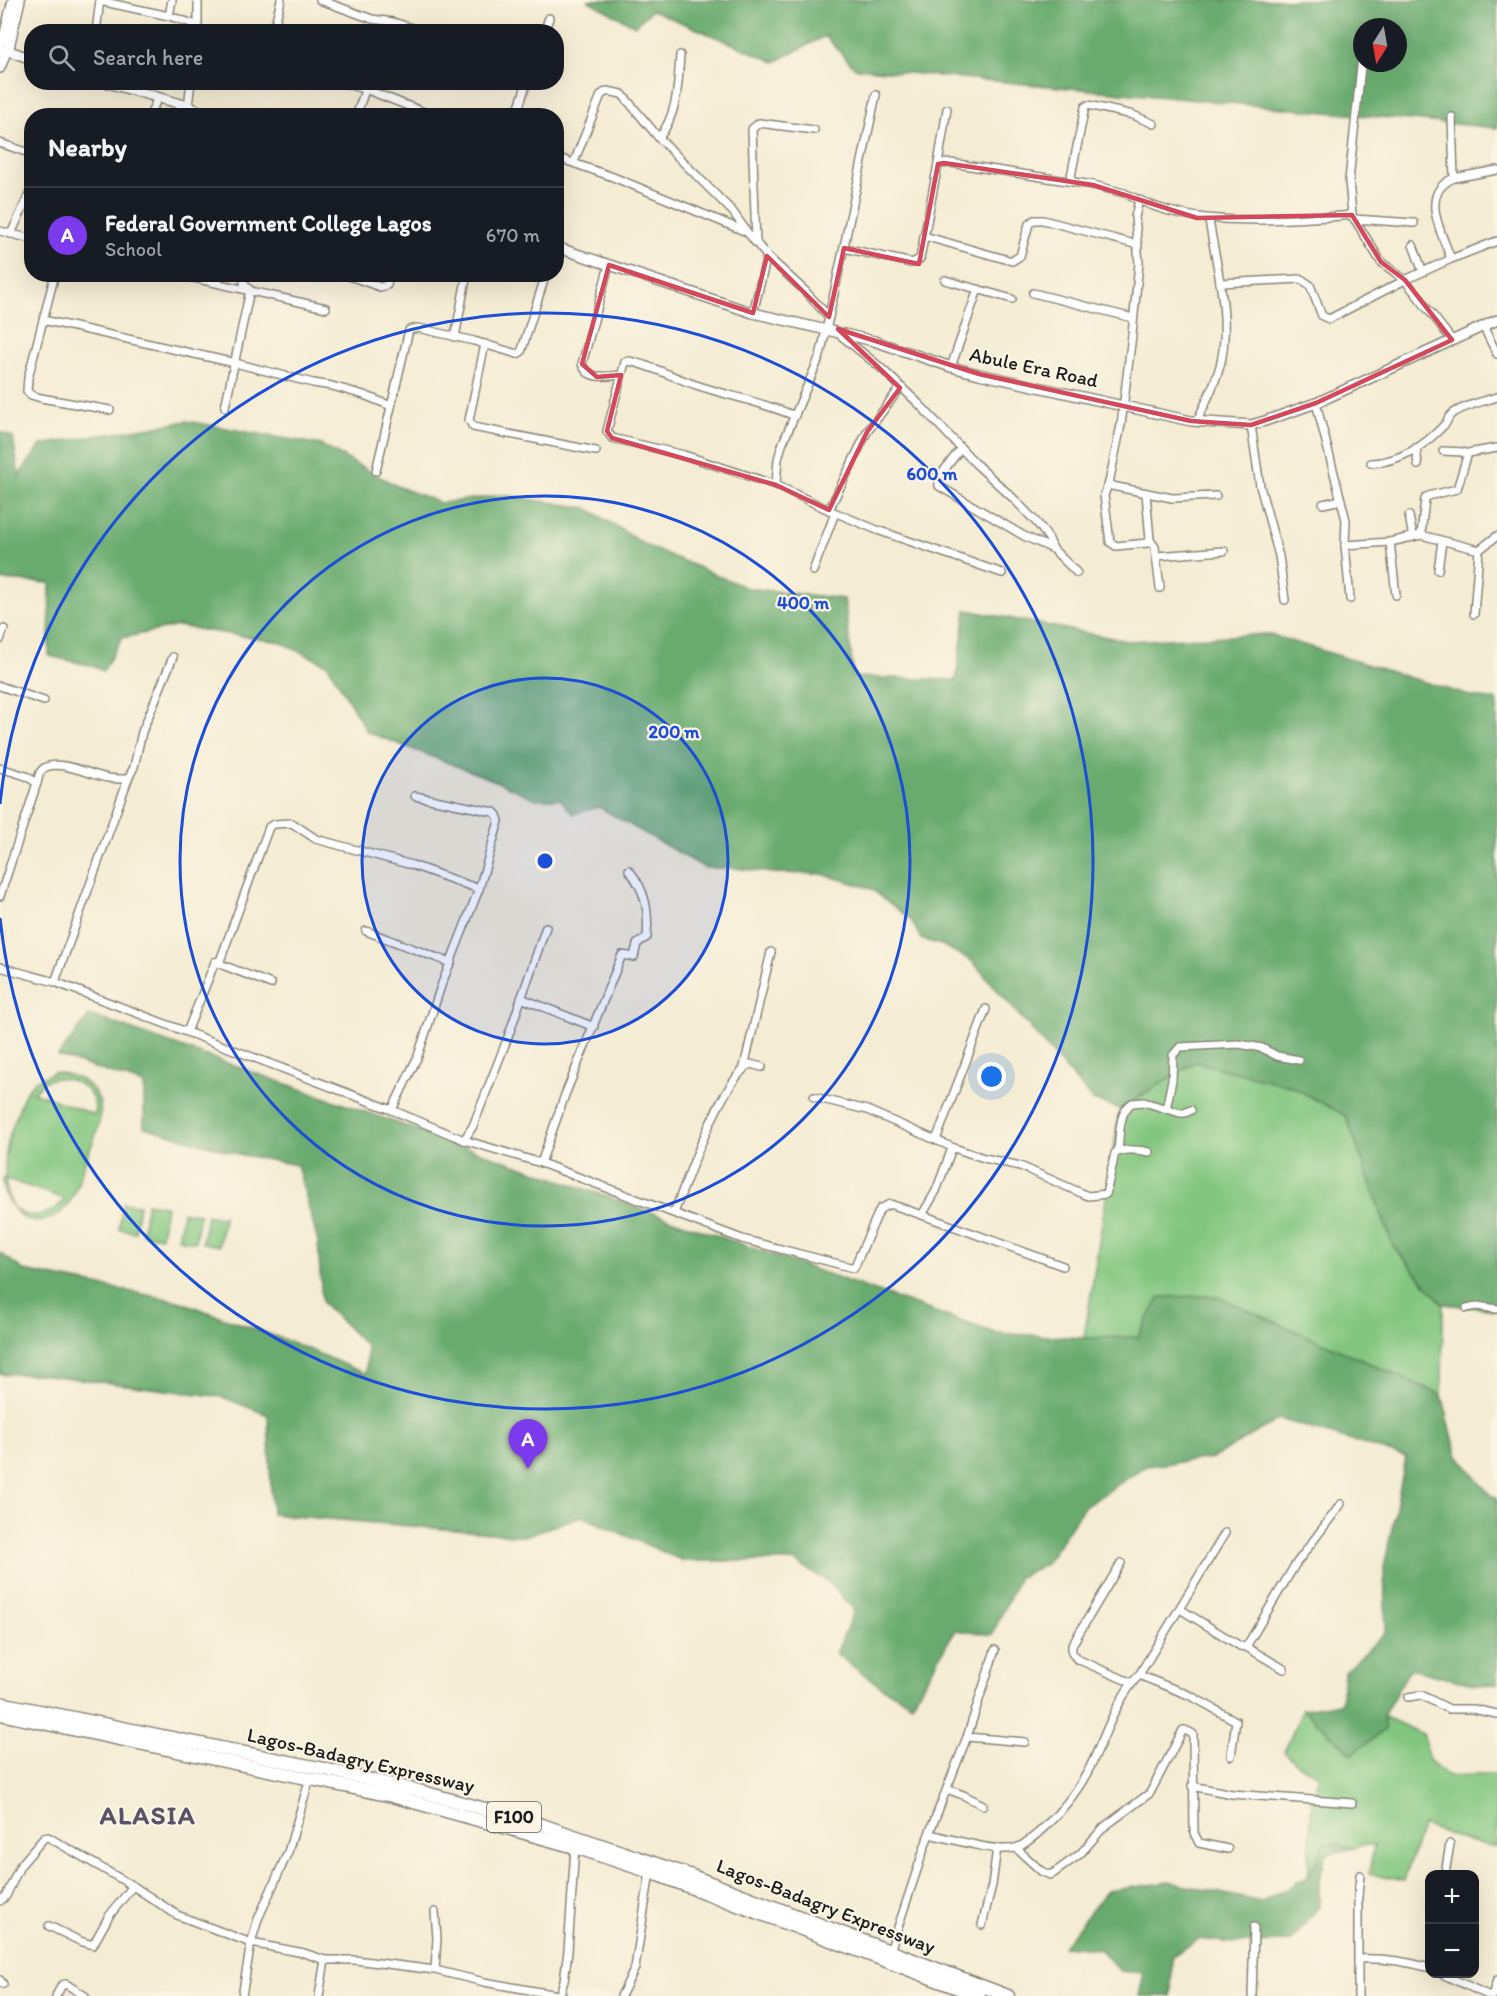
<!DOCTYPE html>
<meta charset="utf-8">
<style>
body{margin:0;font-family:Itim,sans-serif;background:#242831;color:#f1f3f6}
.controls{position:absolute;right:18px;bottom:18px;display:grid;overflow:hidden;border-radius:12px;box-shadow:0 6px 24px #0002}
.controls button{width:54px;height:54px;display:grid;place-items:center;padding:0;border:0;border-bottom:2px solid #363941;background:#171b24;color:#f1f3f6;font:30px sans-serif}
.compass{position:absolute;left:1353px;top:18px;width:54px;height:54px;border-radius:50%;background:#171b24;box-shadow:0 6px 24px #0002;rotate:191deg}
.you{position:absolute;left:992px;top:1077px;width:21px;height:21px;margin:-15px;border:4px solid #fff;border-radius:50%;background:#1a73e8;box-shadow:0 0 0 9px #1a73e833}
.badge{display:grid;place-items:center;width:39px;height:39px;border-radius:50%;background:#7c3aed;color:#fff;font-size:20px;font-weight:700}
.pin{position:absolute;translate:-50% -50px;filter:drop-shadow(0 2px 3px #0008)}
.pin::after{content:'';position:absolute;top:32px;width:21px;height:18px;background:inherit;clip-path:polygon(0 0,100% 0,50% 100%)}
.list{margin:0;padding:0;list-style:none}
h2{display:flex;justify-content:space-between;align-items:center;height:78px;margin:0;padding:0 24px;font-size:26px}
h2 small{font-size:20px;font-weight:400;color:#9ea1a6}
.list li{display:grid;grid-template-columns:39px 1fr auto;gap:18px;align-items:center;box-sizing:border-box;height:96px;padding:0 24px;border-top:2px solid #363941}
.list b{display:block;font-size:22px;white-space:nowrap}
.list p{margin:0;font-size:20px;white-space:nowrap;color:#9ea1a6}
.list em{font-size:20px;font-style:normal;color:#9ea1a6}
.icon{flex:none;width:33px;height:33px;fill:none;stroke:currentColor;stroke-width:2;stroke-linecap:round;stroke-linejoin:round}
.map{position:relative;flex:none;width:1497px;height:1996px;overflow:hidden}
.search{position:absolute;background:#171b24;box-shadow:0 6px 24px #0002;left:24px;top:24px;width:540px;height:66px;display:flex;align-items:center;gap:15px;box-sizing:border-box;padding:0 21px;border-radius:24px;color:#9ea1a6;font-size:22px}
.panel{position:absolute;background:#171b24;box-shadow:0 6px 24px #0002;left:24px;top:108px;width:540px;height:174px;border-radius:24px}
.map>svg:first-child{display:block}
.green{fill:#82c67f;stroke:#4f714e;stroke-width:1.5;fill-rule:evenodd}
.forest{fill:#69ab6e;stroke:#426445;stroke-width:1.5;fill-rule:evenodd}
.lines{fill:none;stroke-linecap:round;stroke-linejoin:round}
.street-casing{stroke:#888478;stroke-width:10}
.secondary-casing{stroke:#888478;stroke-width:12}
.highway-casing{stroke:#888478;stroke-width:15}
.street{stroke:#fff;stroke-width:7}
.secondary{stroke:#fff;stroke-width:9}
.highway{stroke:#fff;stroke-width:12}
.marked{fill:none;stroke:#d1495b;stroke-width:4.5;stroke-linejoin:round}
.ring{fill:none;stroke:#1d4ed8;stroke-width:3}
.labels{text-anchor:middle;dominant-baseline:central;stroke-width:4.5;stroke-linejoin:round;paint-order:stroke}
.shield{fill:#fcf5e5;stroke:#5f5d58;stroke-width:1.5}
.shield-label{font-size:18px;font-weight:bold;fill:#1c1c1c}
.street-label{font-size:20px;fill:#1c1c1c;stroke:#fcf5e5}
.district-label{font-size:26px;font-weight:bold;letter-spacing:1.5px;fill:#5c5168;stroke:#fcf5e5}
.centre{fill:#1d4ed8;stroke:#fcf5e5;stroke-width:3}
.ring-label{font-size:18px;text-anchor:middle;font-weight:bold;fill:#1d4ed8;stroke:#fcf5e5;stroke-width:4.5;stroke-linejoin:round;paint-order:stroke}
</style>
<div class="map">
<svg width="1497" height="1996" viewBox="0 0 1497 1996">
<rect width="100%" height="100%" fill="#fcf5e5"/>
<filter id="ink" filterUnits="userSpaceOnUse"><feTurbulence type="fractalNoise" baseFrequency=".0167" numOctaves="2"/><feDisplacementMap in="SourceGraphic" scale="12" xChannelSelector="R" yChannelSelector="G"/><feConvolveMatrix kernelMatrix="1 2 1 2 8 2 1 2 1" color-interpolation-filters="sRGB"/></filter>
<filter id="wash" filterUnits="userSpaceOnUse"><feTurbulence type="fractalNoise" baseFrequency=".008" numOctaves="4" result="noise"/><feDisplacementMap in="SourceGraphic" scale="24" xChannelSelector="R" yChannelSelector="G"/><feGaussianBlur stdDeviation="1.35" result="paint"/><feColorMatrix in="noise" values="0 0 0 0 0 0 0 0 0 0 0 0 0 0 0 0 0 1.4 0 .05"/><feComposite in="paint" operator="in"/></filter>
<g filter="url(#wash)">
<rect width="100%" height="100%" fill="#f4ecd3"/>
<g class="green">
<polygon points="1195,1062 1291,1086 1346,1116 1393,1246 1443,1304 1442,1395 1216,1296 1160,1297 1138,1337 1084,1338 1120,1109"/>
<path d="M54 1072C78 1074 104 1088 100 1117 98 1133 90 1149 84 1164 78 1181 75 1201 60 1213 51 1221 37 1222 26 1219 0 1207 2 1157 12 1128 17 1116 20 1102 27 1090L35 1081ZM55 1078C77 1078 97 1091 95 1115L33 1092 45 1081ZM3 1179V1178L65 1199C42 1228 2 1217 3 1179Z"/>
<polygon points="123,1203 139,1205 135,1232 119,1229"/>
<polygon points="147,1203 166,1206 161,1237 142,1234"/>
<polygon points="183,1212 200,1214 195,1242 178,1239"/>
<polygon points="207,1215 224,1217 219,1246 202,1243"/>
<polygon points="1303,1709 1352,1754 1385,1730 1383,1716 1423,1734 1429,1760 1448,1776 1497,1774 1497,1847 1463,1840 1423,1825 1404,1881 1369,1874 1374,1845 1362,1845 1354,1848 1326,1842 1308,1877 1312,1801 1319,1775 1299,1765 1284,1752"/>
</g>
<g class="forest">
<path d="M587 0H1497V128L855 68 825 36 775 62 652 10 635 26ZM1362 27H1398V63H1362Z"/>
<polygon points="187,421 321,445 397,486 441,503 503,495 587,508 645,545 747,588 844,599 854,677 956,680 966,610 1128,641 1268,634 1473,697 1497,700 1497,1310 1443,1304 1393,1246 1346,1116 1291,1086 1195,1062 1120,1109 1093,1100 972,961 944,946 921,939 911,920 870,888 822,874 772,873 736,868 705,868 599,807 573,814 560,799 536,799 493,780 367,732 328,665 280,642 178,626 122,638 103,671 93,666 49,656 50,583 0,580 0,432 13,437 19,475 41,445"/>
<polygon points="90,1015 995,1333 1084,1338 1138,1337 1160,1297 1216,1296 1442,1395 1457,1454 1490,1495 1497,1497 1497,1684 1476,1685 1410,1669 1383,1716 1385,1730 1352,1754 1303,1709 1341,1703 1344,1673 1386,1632 1384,1568 1406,1457 1279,1419 1213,1458 1146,1466 1083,1508 1046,1564 1019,1577 992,1635 955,1630 912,1704 883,1688 836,1654 854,1610 827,1581 794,1561 683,1561 582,1516 524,1536 272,1514 268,1415 222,1397 38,1374 0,1374 0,1253 25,1271 178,1301 296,1344 366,1374 367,1347 322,1302 318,1242 297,1165 238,1154 144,1127 144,1084 58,1056"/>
<polygon points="1326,1842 1354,1848 1326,1855 1319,1879 1319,1907 1290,1942 1232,1943 1199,1939 1172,1956 1171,1996 1139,1996 1144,1973 1120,1971 1099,1949 1063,1946 1107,1891 1169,1882 1262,1902 1308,1877"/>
</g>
</g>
<g filter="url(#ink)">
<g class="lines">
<defs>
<g id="street">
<polyline points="320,0 372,19 393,22 425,32"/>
<polyline points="100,1 169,16 197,25"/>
<polyline points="169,16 172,0"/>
<polyline points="96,32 100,0"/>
<polyline points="198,32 198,0"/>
<polyline points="273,32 281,0"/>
<polyline points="544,32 549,18"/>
<polyline points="1362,57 1349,180 1352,215 1381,262 1405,280 1452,340"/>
<polyline points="337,82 365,89 434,116"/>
<polyline points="188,106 191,82"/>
<polyline points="150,116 157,99"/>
<polyline points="356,116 368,82"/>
<polyline points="516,116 527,82"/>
<path d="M659 138C678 113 678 85 680 55"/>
<polyline points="0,143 32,154"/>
<polyline points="556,157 613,177 747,232 767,256 804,290 829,317 820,356 782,445 778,459 776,485"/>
<polyline points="574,162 601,95 607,91 622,94 659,138 733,212 747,232"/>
<polyline points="938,164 947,109"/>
<polyline points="1454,178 1497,170"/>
<polyline points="1070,181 1085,107 1088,105 1133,115 1154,124"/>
<polyline points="1354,219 1414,223"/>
<polyline points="0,231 32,239"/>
<polyline points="11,234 32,188"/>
<polyline points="924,236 1012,261 1020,256 1029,224 1034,220 1043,220 1138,245"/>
<polyline points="756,243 752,129 759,123 814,130"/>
<polyline points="1413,245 1423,272"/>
<polyline points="844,248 912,263 920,259 938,164 951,163 1093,185 1124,193 1139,200"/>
<path d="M1451 259C1442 233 1418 193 1454 178L1452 117"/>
<path d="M609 265 582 364C588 381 607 376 621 375"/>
<polyline points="55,274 28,378 27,391 31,395 41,398 110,410"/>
<polyline points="176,274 326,308"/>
<polyline points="244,274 244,284 250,290"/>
<polyline points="344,274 380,287 387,285 389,274"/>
<polyline points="945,280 1012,299"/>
<polyline points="1220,283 1301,279 1310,285 1322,316 1329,319 1405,280 1451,259 1497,241"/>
<polyline points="1033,293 1133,318"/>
<polyline points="753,313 767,256"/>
<polyline points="829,317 876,95"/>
<polyline points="43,320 235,363 313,383 332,386 364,395 391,406"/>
<polyline points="1483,326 1497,354"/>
<polyline points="839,334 880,367 919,404 976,464 1014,499 1038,524 1049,539 1053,549 1077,573"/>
<polyline points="455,337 467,274"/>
<polyline points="485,344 469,420 473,427 596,451"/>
<polyline points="951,367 978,289"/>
<polyline points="1316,403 1346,520 1345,545 1350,599"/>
<polyline points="225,407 250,290"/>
<path d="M795 416C762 402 729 396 696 385 673 377 652 366 629 361L625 362 607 431 612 438 684 455 776 485 829 510 877 530 1002 573"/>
<path d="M1197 421C1206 402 1216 383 1221 362 1231 315 1216 266 1209 220"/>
<polyline points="1251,425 1260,486 1279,556 1285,600"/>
<polyline points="961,448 939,477 939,486 1024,536 1053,549"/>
<polyline points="1416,448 1418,465"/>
<polyline points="1443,451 1463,452 1467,454"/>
<path d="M1371 463C1399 462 1425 446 1444 425 1447 423 1447 420 1449 417 1457 407 1485 401 1497 397"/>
<polyline points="376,471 409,330 418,328 474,341 517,354 521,352 523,346 546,274"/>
<polyline points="1109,483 1104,495 1110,542 1116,546 1148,543 1150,540 1146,493"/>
<path d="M1216 496 1172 498 1112 486 1109 483 1121 425 1132 335 1139 263 1135 217 1139 200C1179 219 1220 220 1263 220 1293 219 1322 218 1352 215"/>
<polyline points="1323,504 1341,500"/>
<polyline points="829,510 867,432 900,388"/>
<polyline points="1409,516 1413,537"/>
<polyline points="1421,535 1425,499 1428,496 1457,489 1468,453 1497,448"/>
<polyline points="1150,540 1155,547 1160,588"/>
<polyline points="1390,542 1396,595"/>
<polyline points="1345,545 1390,542 1421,535 1479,550 1497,536"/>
<polyline points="1156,556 1224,551"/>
<polyline points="1438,570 1442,541"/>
<polyline points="813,571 835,513"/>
<polyline points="1474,614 1479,550"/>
<polyline points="0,640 4,629"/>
<polyline points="0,686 44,701"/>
<polyline points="0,768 26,776 37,783 0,896"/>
<path d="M37 783C39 776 39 770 46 767 63 760 92 776 108 778 115 779 121 779 128 779"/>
<polyline points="366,931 451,963"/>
<polyline points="215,962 271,984"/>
<polyline points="0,967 55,982 392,1110 464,1140 541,1163 742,1239 854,1268 880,1209 890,1204 922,1215 936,1191 951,1151 954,1148"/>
<polyline points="55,982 128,779 134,767 142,732 173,657"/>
<polyline points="521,998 594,1027"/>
<polyline points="187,1032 215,962 220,961 269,827 274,824 292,823 316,839 412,865 479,889"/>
<polyline points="744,1067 771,952"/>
<path d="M814 1097 867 1110 954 1148 984 1158 1020 1166 1088 1196 1106 1194 1115 1153C1127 1148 1137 1150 1149 1152"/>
<polyline points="1166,1109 1172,1080 1173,1055 1180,1047 1239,1044 1262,1048 1277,1056 1299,1060"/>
<polyline points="392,1110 418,1056 441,986 479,889 499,821 497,815 494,812 415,796"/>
<polyline points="464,1140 473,1126 508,1037 546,927"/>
<polyline points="936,1140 986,1009"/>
<path d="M1118 1151C1120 1135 1118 1113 1132 1103L1144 1102 1180 1113H1185L1191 1110"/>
<path d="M541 1163 565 1095 622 955 634 957 637 944 647 937C649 911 646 891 629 870"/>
<path d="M674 1213C687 1179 721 1082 750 1064L762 1067"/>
<polyline points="922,1215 1063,1266"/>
<polyline points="1467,1308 1477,1306 1497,1309"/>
<polyline points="1121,1563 1072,1645 1072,1653 1077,1659 1132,1683"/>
<polyline points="1180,1609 1240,1646 1246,1647 1284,1669"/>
<polyline points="1246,1647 1295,1565 1341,1504"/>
<polyline points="1139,1675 1191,1696 1236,1721 1231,1756"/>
<polyline points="1408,1697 1421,1695 1449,1709 1473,1709 1497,1714"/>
<polyline points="967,1737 1025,1742"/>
<polyline points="1192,1786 1232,1794 1352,1803"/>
<polyline points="947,1789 963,1795 983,1805"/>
<path d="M929 1834C950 1838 995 1853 1015 1848 1022 1847 1032 1838 1038 1833 1057 1816 1075 1795 1087 1773 1104 1741 1114 1702 1139 1675L1225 1533"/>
<polyline points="1016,1848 1041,1871 1050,1875 1054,1873 1080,1854 1104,1827 1150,1793 1183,1730 1185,1730 1193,1734 1194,1833 1199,1843 1228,1849"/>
<polyline points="1445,1874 1450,1844"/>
<polyline points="0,1901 6,1896 20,1866 44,1838 48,1837 133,1886 177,1915 251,1943 304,1953 325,1960 355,1960 435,1970 484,1982 563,1996"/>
<polyline points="435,1912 437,1938 435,1970"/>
<polyline points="982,1925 992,1885 997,1848"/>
<polyline points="49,1926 80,1941 93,1945 109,1916 133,1886"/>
<polyline points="890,1951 929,1834 967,1737 995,1650"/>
<path d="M1359 1959C1384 1958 1405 1961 1430 1968"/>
<polyline points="1442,1974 1490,1996"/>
<polyline points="0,1980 3,1984"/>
<polyline points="56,1996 62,1985 66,1984 85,1996"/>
<polyline points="242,1996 251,1943 258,1919 288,1852 310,1778"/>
<polyline points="319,1996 325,1960"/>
<polyline points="559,1996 564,1981 568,1951 575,1847"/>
<polyline points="621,1996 635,1968 650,1872"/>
<polyline points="1252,1996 1254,1927"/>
<polyline points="1358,1996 1358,1896 1360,1875"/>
<polyline points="1492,1996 1497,1980"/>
</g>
<g id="secondary">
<polyline points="3,41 13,0"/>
<polyline points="10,43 20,0"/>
<polyline points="0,47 3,51 9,51 10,43 6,40"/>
<polyline points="9,51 32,59"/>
<polyline points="0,68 6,52"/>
<polyline points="104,82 188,106 209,116"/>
<polyline points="556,247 753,313 874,341 951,367 979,374 1191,421 1251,425 1265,421 1316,403 1497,320"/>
</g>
<g id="highway">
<polyline points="0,1703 324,1769 415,1790 533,1822 692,1876 1008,1996"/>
<polyline points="0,1714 392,1796 575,1847 650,1872 979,1996"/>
</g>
</defs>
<use href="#street" class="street-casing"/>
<use href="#secondary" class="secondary-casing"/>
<use href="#highway" class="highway-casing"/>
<use href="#street" class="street"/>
<use href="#secondary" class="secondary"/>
<use href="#highway" class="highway"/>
</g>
</g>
<path class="marked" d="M944 163 1093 185 1197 218 1352 215 1381 262 1405 280 1452 340 1316 403 1251 425 1191 421 979 374 838 329 900 388 867 432 829 510 776 485 612 438 607 431 621 375 597 377 582 364 609 265 753 313 767 256 829 317 844 248 919 264 938 164Z"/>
<circle cx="545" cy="861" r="183" fill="#1d4ed8" fill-opacity=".12"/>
<g class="ring">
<circle cx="545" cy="861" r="183"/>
<circle cx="545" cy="861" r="365"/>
<path d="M0 804A548 548 0 1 1 0 918"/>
</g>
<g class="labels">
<rect class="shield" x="487" y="1802" width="54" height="30" rx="4.5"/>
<g class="shield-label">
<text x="514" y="1817">F100</text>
</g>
<g class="street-label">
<text transform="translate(1034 367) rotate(12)">Abule Era Road</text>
<text transform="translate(361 1760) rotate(13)">Lagos-Badagry Expressway</text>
<text transform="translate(826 1906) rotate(21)">Lagos-Badagry Expressway</text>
</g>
<g class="district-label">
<text x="148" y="1815">ALASIA</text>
</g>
</g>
<circle cx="545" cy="861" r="9" class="centre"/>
<g class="ring-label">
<text x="932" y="480">600 m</text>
<text x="803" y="609">400 m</text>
<text x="674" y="738">200 m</text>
</g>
</svg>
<div class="controls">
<button>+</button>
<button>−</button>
</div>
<svg class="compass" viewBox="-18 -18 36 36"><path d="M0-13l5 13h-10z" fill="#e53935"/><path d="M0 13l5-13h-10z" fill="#9ea1a6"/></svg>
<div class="you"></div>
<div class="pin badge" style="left:528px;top:1469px">A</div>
<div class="search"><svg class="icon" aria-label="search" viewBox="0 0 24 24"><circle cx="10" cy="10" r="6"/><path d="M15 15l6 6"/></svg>Search here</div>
<section class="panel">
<h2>Nearby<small></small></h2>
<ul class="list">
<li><span class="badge">A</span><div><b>Federal Government College Lagos</b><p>School</p></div><em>670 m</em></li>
</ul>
</section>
</div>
